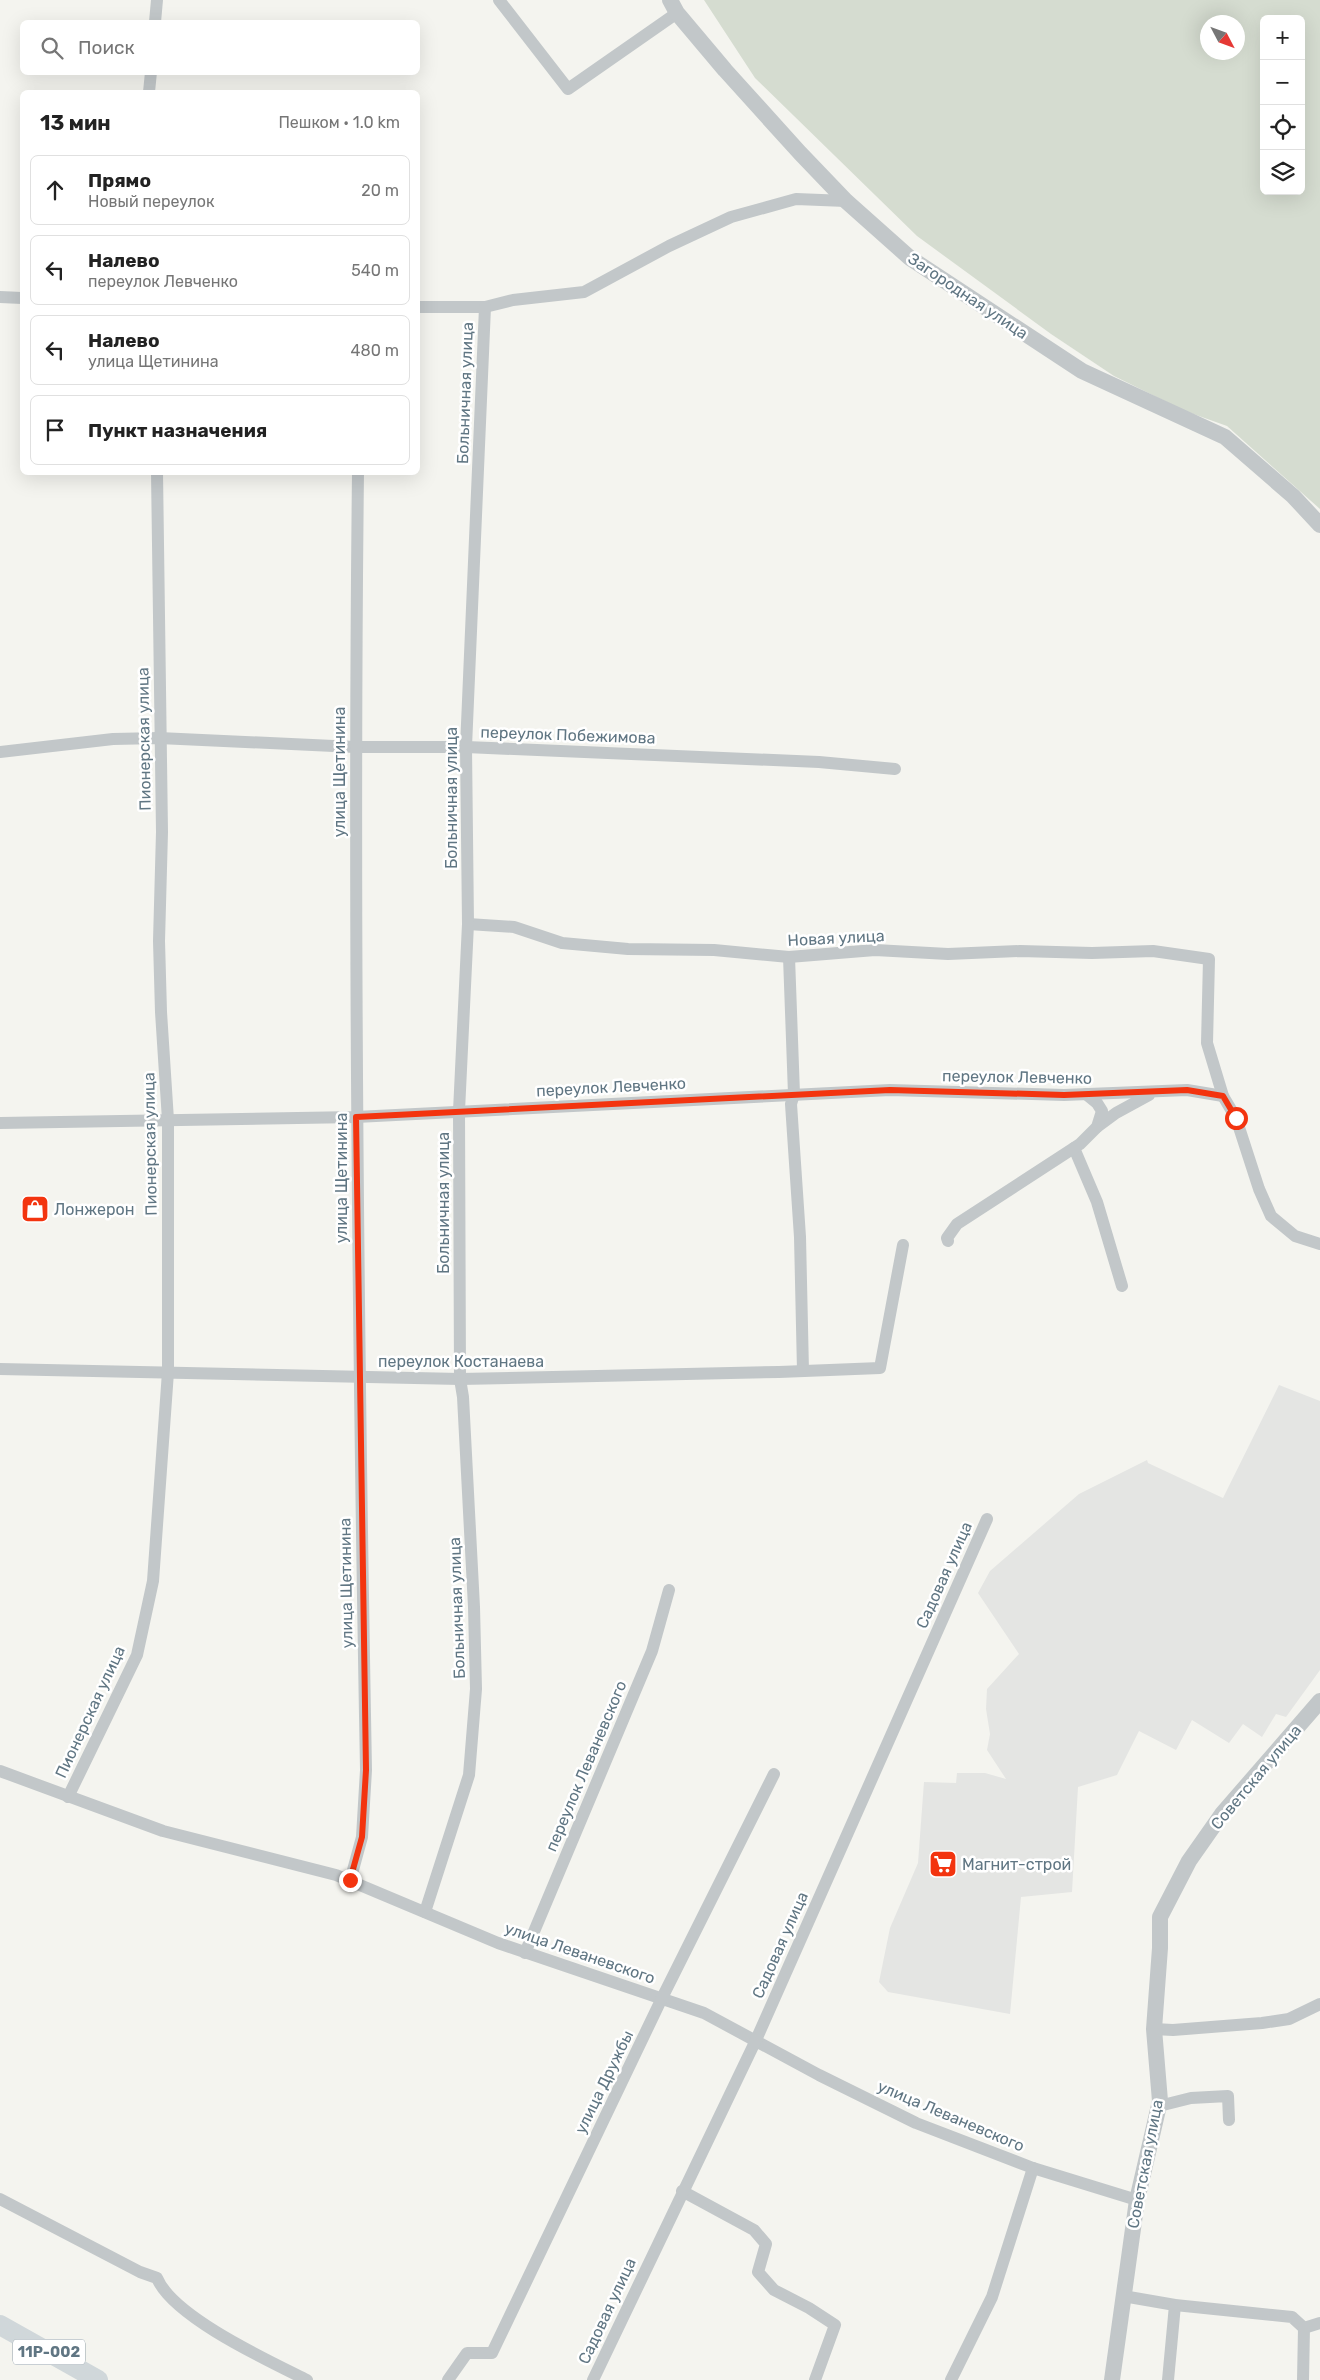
<!DOCTYPE html>
<html lang="ru">
<meta charset="utf-8">
<style>
body{margin:0;font-family:Rubik,sans-serif;background:#f6f6f6;color:#222}
.controls{position:absolute;right:15px;top:15px;display:grid;overflow:hidden;border-radius:8px;box-shadow:0 5px 20px #0002}
.controls button{width:45px;height:45px;display:grid;place-items:center;padding:0;border:0;border-bottom:1px solid #e0e0e0;background:#fff;color:#222;font:25px sans-serif}
.compass{position:absolute;left:1200px;top:15px;width:45px;height:45px;border-radius:50%;background:#fff;box-shadow:0 5px 20px #0002;rotate:131deg}
.stop{position:absolute;width:15px;height:15px;margin:-11px;border:4px solid #f3340f;border-radius:50%;background:#fff}
.stop.end{background:#f3340f;border-color:#fff;box-shadow:0 1px 5px #0008}
.list{margin:0;padding:0;list-style:none}
h2{display:flex;justify-content:space-between;align-items:center;height:65px;margin:0;padding:0 20px;font-size:21px}
h2 small{font-size:16px;font-weight:400;color:#767676}
.list li{display:grid;grid-template-columns:32px 1fr auto;gap:15px;align-items:center;box-sizing:border-box;height:70px;margin:0 10px 10px;padding:0 10px;border:1px solid #e0e0e0;border-radius:8px}
.list b{display:block;font-size:19px;white-space:nowrap}
.list p{margin:0;font-size:16px;white-space:nowrap;color:#767676}
.list em{font-size:16px;font-style:normal;color:#767676}
.icon{flex:none;width:28px;height:28px;fill:none;stroke:currentColor;stroke-width:2;stroke-linecap:round;stroke-linejoin:round}
.map{position:relative;flex:none;width:1320px;height:2380px;overflow:hidden}
.search{position:absolute;background:#fff;box-shadow:0 5px 20px #0002;left:20px;top:20px;width:400px;height:55px;display:flex;align-items:center;gap:12px;box-sizing:border-box;padding:0 18px;border-radius:8px;color:#767676;font-size:19px}
.panel{position:absolute;background:#fff;box-shadow:0 5px 20px #0002;left:20px;top:90px;width:400px;height:385px;border-radius:8px}
.map>svg:first-child{display:block}
.built{fill:#e4e5e3}
.green{fill:#d5dcd0;fill-rule:evenodd}
.lines{fill:none;stroke-linecap:round;stroke-linejoin:round}
.minor{stroke:#c2c7c9;stroke-width:12}
.tertiary{stroke:#c2c7c9;stroke-width:16}
.primary{stroke:#d0d7da;stroke-width:20}
.route{stroke:#f3340f;stroke-width:6}
.labels{text-anchor:middle;dominant-baseline:central;stroke-width:5;stroke-linejoin:round;paint-order:stroke}
.shield{fill:#fff;stroke:#909fa8;stroke-width:1}
.shield-label{font-size:15px;font-weight:bold;fill:#607683}
.street-label{font-size:16px;fill:#607683;stroke:#fff}
.poi-label{font-size:16px;fill:#607683;stroke:#fff;text-anchor:start}
</style>
<div class="map">
<svg width="1320" height="2380" viewBox="0 0 1320 2380">
<rect width="100%" height="100%" fill="#f4f4ef"/>
<polygon class="built" points="1279,1385 1320,1401 1320,1670 1286,1717 1276,1714 1262,1737 1243,1724 1229,1743 1192,1720 1176,1750 1139,1731 1117,1775 1078,1787 1072,1892 1021,1897 1010,2014 888,1992 879,1982 890,1928 918,1863 924,1782 956,1783 957,1773 985,1773 1006,1779 987,1750 990,1734 986,1709 987,1689 1019,1654 978,1593 990,1571 1079,1494 1147,1460 1148,1463 1223,1498"/>
<path class="green" d="M704 0H1320V509L1227 426 1185 411 1114 376 1051 334 917 236 755 78ZM1264 19H1301V191H1264ZM1208 22H1238V52H1208Z"/>
<g class="lines">
<g class="minor">
<polyline points="499,0 568,89 677,13"/>
<polyline points="155,22 157,0"/>
<polyline points="149,92 151,72"/>
<polyline points="0,297 22,298"/>
<polyline points="418,307 485,307 513,300 584,292 669,246 731,217 796,199 846,201"/>
<polyline points="0,752 113,739 159,738 355,747 466,747 819,762 895,769"/>
<polyline points="468,924 514,927 562,943 628,949 714,950 789,957 875,950 948,954 1020,951 1092,953 1153,951 1209,959 1207,1043 1223,1096 1236,1118 1259,1189 1271,1216 1295,1236 1320,1244"/>
<polyline points="789,957 794,1094 791,1104 800,1237 803,1371"/>
<polyline points="0,1123 356,1117 890,1090 1064,1095 1187,1090 1223,1096"/>
<polyline points="1097,1127 1116,1113 1149,1095"/>
<polyline points="1074,1148 1097,1202 1122,1286"/>
<polyline points="948,1241 947,1238 957,1224 1080,1144 1097,1127 1102,1111 1097,1103 1086,1094"/>
<polyline points="0,1369 460,1379 779,1372 880,1368 903,1245"/>
<polyline points="0,1771 163,1831 336,1875 498,1943 704,2013 819,2075 916,2123 1033,2168 1137,2200"/>
<polyline points="68,1797 137,1655 153,1581 168,1372 168,1120 161,1012 159,941 162,832 157,472"/>
<path d="M350 1881 362 1837 366 1770C358 1338 353 905 358 472"/>
<polyline points="425,1912 469,1775 476,1689 474,1607 463,1397 460,1379 459,1111 468,924 466,747 485,307"/>
<polyline points="525,1953 652,1651 669,1590"/>
<polyline points="1154,2029 1173,2030 1262,2023 1289,2019 1320,2004"/>
<polyline points="1159,2106 1191,2098 1228,2096 1229,2120"/>
<polyline points="682,2191 754,2230 766,2244 758,2272 774,2290 809,2308 835,2325 815,2380"/>
<path d="M0 2199 140 2272 157 2278C173 2317 269 2361 307 2380"/>
<polyline points="1123,2296 1175,2305 1292,2317 1304,2328"/>
<polyline points="448,2380 467,2353 492,2353 662,1998 774,1774"/>
<polyline points="593,2380 756,2040 987,1519"/>
<polyline points="951,2380 992,2297 1033,2168"/>
<polyline points="1168,2380 1175,2305"/>
<polyline points="1303,2380 1304,2328 1320,2323"/>
</g>
<g class="tertiary">
<polyline points="670,0 677,13 725,70 800,153 846,201 910,258 1082,371 1225,437 1293,496 1320,525"/>
<polyline points="1112,2380 1137,2200 1160,2101 1154,2029 1160,1948 1160,1917 1189,1861 1222,1814 1320,1701"/>
</g>
<polyline class="primary" points="0,2325 98,2380"/>
</g>
<g class="lines">
<polyline class="route" points="350,1880 362,1837 366,1770 356,1117 890,1090 1064,1095 1187,1090 1223,1096 1236,1118"/>
</g>
<defs>
<symbol id="shop-square" viewBox="-11 -11 22 22"><rect x="-9" y="-9" width="18" height="18" rx="4" fill="#f3340f" stroke="#fff"/><path d="M-5-2.5h2.3a2.7 3.5 0 0 1 5.4 0H5L5.5 6h-11ZM-1.5-2.5h3a1.5 2.3 0 0 0-3 0Z" fill="#fff"/></symbol>
<symbol id="supermarket-square" viewBox="-11 -11 22 22"><rect x="-9" y="-9" width="18" height="18" rx="4" fill="#f3340f" stroke="#fff"/><path d="M-6-5.5h2.5l.6 2H6L4.5 2H-2.5L-4.4-4H-6ZM-1.5 3.2a1.3 1.3 0 1 0 .1 0ZM3 3.2a1.3 1.3 0 1 0 .1 0Z" fill="#fff"/></symbol>
</defs>
<g fill-rule="evenodd">
<use href="#shop-square" x="19" y="1193" width="32" height="32"/>
<use href="#supermarket-square" x="927" y="1848" width="32" height="32"/>
</g>
<g class="labels">
<rect class="shield" x="13" y="2339.5" width="72" height="25" rx="4"/>
<g class="shield-label">
<text x="49" y="2352">11Р-002</text>
</g>
<g class="street-label">
<text transform="translate(968 296) rotate(34)">Загородная улица</text>
<text transform="translate(465 393) rotate(-88)">Больничная улица</text>
<text transform="translate(568 735) rotate(2)">переулок Побежимова</text>
<text transform="translate(144 739) rotate(-91)">Пионерская улица</text>
<text transform="translate(339 772) rotate(-90)">улица Щетинина</text>
<text transform="translate(451 798) rotate(-90)">Больничная улица</text>
<text transform="translate(836 938) rotate(-3)">Новая улица</text>
<text transform="translate(1017 1077) rotate(1)">переулок Левченко</text>
<text transform="translate(611 1087) rotate(-3)">переулок Левченко</text>
<text transform="translate(150 1144) rotate(-91)">Пионерская улица</text>
<text transform="translate(341 1178) rotate(-90)">улица Щетинина</text>
<text transform="translate(443 1203) rotate(-90)">Больничная улица</text>
<text x="461" y="1361">переулок Костанаева</text>
<text transform="translate(944 1575) rotate(-66)">Садовая улица</text>
<text transform="translate(346 1583) rotate(-91)">улица Щетинина</text>
<text transform="translate(457 1608) rotate(-92)">Больничная улица</text>
<text transform="translate(90 1712) rotate(-65)">Пионерская улица</text>
<text transform="translate(586 1766) rotate(-67)">переулок Леваневского</text>
<text transform="translate(1256 1777) rotate(-50)">Советская улица</text>
<text transform="translate(780 1945) rotate(-66)">Садовая улица</text>
<text transform="translate(580 1953) rotate(19)">улица Леваневского</text>
<text transform="translate(604 2082) rotate(-64)">улица Дружбы</text>
<text transform="translate(951 2116) rotate(23)">улица Леваневского</text>
<text transform="translate(1145 2164) rotate(-79)">Советская улица</text>
<text transform="translate(607 2311) rotate(-65)">Садовая улица</text>
</g>
<g class="poi-label">
<text x="54" y="1209">Лонжерон</text>
<text x="962" y="1864">Магнит-строй</text>
</g>
</g>
</svg>
<div class="controls">
<button>+</button>
<button>−</button>
<button><svg class="icon" aria-label="locate" viewBox="0 0 24 24"><circle cx="12" cy="12" r="6"/><path d="M12 2v4M12 18v4M2 12h4M18 12h4"/></svg></button>
<button><svg class="icon" aria-label="layers" viewBox="0 0 24 24"><path d="M12 4l9 5-9 5-9-5zM3 14l9 5 9-5"/></svg></button>
</div>
<svg class="compass" viewBox="-18 -18 36 36"><path d="M0-13l5 13h-10z" fill="#e53935"/><path d="M0 13l5-13h-10z" fill="#767676"/></svg>
<div class="stop" style="left:1236px;top:1118px"></div>
<div class="stop end" style="left:350px;top:1880px"></div>
<div class="search"><svg class="icon" aria-label="search" viewBox="0 0 24 24"><circle cx="10" cy="10" r="6"/><path d="M15 15l6 6"/></svg>Поиск</div>
<section class="panel">
<h2>13 мин<small>Пешком · 1.0 km</small></h2>
<ul class="list">
<li><svg class="icon" aria-label="ahead" viewBox="0 0 24 24"><path d="M12 20V5M6 11l6-6 6 6"/></svg><div><b>Прямо</b><p>Новый переулок</p></div><em>20 m</em></li>
<li><svg class="icon" aria-label="left" viewBox="0 0 24 24"><path d="M17 20v-9H6M10 6l-5 5 5 5"/></svg><div><b>Налево</b><p>переулок Левченко</p></div><em>540 m</em></li>
<li><svg class="icon" aria-label="left" viewBox="0 0 24 24"><path d="M17 20v-9H6M10 6l-5 5 5 5"/></svg><div><b>Налево</b><p>улица Щетинина</p></div><em>480 m</em></li>
<li><svg class="icon" aria-label="arrive" viewBox="0 0 24 24"><path d="M6 21V4h12l-3 4 3 4H6"/></svg><div><b>Пункт назначения</b></div></li>
</ul>
</section>
</div>
